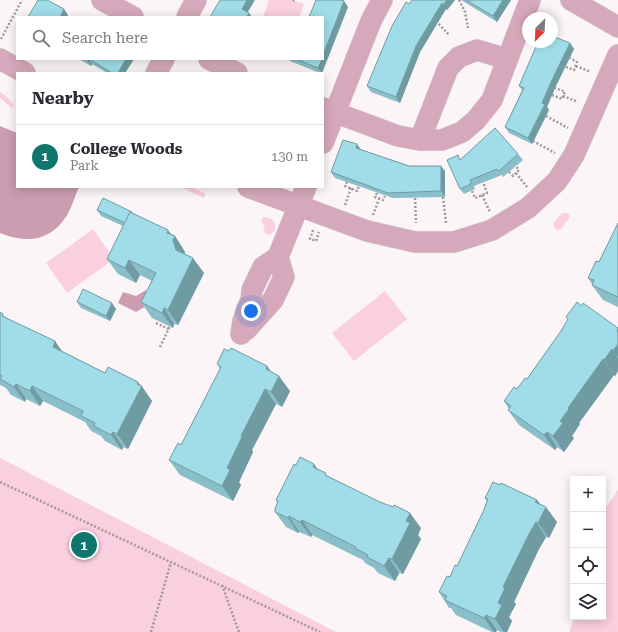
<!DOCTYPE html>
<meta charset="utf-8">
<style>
body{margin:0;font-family:"Roboto Serif",serif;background:#f2f2f3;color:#2b2b33}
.controls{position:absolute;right:12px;bottom:12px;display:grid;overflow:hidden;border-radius:0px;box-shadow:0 2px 10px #0003}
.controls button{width:36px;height:36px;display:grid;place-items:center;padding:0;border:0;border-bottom:1px solid #e1e1e2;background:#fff;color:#2b2b33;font:20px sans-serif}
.compass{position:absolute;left:522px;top:12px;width:36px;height:36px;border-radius:50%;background:#fff;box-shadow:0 2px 10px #0003;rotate:204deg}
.you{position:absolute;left:251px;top:311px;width:14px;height:14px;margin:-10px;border:3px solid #fff;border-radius:50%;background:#1a73e8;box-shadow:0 0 0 6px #1a73e833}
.badge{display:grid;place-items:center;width:26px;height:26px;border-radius:50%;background:#0f766e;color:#fff;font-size:13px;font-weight:700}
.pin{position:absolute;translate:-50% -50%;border:2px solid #fff;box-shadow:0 1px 4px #0006}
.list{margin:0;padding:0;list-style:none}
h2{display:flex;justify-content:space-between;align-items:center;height:52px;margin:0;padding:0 16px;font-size:17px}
h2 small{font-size:13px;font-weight:400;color:#7c7c81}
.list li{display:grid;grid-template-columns:26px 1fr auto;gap:12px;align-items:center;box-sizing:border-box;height:64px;padding:0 16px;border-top:1px solid #e1e1e2}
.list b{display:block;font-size:15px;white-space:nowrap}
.list p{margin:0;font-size:13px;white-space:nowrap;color:#7c7c81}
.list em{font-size:13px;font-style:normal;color:#7c7c81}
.icon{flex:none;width:22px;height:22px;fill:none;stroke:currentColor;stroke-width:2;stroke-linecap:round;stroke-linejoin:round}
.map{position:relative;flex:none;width:618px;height:632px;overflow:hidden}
.search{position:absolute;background:#fff;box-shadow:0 2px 10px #0003;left:16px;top:16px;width:308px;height:44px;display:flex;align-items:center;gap:10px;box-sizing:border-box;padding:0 14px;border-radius:0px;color:#7c7c81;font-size:15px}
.panel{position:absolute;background:#fff;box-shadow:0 2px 10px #0003;left:16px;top:72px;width:308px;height:116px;border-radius:0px}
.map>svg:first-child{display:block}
.green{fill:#facfe0}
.water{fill:#cc9cb0}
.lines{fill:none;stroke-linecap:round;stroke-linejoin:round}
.minor-casing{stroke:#d7cfd3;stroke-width:22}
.path{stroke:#a1989c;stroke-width:2.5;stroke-dasharray:2 2;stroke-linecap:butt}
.minor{stroke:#d5a9bb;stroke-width:21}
.wall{fill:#8abec8}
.shaded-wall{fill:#709ba2}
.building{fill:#a0dde8;stroke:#709ba2}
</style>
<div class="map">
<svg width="618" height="632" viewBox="0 0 618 632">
<rect width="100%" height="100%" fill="#fcf5f8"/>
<g class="green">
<polygon points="269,0 292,0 304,4 299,17 263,17"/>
<polygon points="0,92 6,96 14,105 12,108 0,98"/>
<polygon points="180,187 191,187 205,193 205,197 202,197"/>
<polygon points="562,213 568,213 570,217 561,229 556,230 553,224"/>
<path d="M263 217C271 217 277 221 275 230L270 235 263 232 265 226 261 221Z"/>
<polygon points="93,229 114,259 67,293 46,263"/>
<polygon points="385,291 407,319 354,361 332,333"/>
<polygon points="0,458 336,632 0,632"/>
<polygon points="618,490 618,632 569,632 575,617 603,617 603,512"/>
</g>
<g class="water">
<path d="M0 126 17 133V187H79C75 196 72 207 67 215 52 241 26 244 0 233Z"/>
<polygon points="146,290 153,302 136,312 118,303 123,292 136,296"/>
</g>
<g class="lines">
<defs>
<g id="minor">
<polyline points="102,0 133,17"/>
<polyline points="571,0 618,27"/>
<polyline points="187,17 196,0"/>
<polyline points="0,59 25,73"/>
<polyline points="209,59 237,73"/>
<polyline points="156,73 164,59"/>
<polyline points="323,108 398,136 420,140 442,140 462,132 476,120 492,100 530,0"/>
<polyline points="420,140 448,68 459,57 477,50 507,59"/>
<polyline points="323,143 371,21 382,0"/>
<polyline points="248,187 367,231 415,242 454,242 492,230 528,208 557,181 574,155 618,55"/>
<polyline points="246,330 273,300 284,277 278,257"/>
<polyline points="241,334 243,321 251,300 252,290 263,267 278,257 306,187"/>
</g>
</defs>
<use href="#minor" class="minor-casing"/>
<g class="path">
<polyline points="459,0 465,12 468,28"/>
<polyline points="293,1 294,0"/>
<polyline points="436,21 449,35"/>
<polyline points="1,39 22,0"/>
<polyline points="576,66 591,72"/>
<polyline points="566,67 574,70 577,62 570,58"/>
<polyline points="552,95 562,99 565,92 555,88"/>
<polyline points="563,96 578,102"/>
<polyline points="546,116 568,128"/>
<polyline points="533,141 555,153"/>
<polyline points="509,172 513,176 519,170 516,166"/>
<polyline points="516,173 527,187"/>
<polyline points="347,182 345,186 357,191 360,183"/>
<polyline points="472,191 475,198 487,193 483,182"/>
<polyline points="377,193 375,197 383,200 385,196"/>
<polyline points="482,195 490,212"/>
<polyline points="443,197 446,223"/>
<polyline points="415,198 416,223"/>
<polyline points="345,205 351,188"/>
<polyline points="373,215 379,199"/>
<polyline points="313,230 310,239 316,241 319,232"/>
<polyline points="156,323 169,329"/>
<polyline points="160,347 170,326"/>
<polyline points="0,482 320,632"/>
<polyline points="222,585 239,632"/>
<polyline points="151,632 171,562"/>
</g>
<use href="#minor" class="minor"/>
</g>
<g class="wall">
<polygon points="455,0 447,10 446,9 420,52 400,103 371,92 367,86 409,4"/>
<polygon points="461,0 511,0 497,22"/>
<polygon points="348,7 322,73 320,73 290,61 289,59 323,59"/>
<polygon points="570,43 574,49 555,88 547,107 549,110 532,144 509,133 505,127 522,90 519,86"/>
<polygon points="79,59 134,59 125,73 107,73 92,64 91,66"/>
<polygon points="360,149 409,166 445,171 445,197 393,198 335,178 331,172"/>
<polygon points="518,154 523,160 503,177 502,175 474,186 475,189 464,194 460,189 461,159"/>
<polygon points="97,210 133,213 175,236 185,252 184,254 204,273 178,325 174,324 173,328 152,318 141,302 152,281 140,275 136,283 118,274 107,259 123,226 101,216"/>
<polygon points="618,223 618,307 603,300 592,285 592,284 588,278 599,262"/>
<polygon points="77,302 116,309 110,321 81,308"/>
<polygon points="582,306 618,328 618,371 615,376 614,375 579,423 580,424 572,436 574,438 564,452 557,447 555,450 519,425 508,410 509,409 504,401 527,379 561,331 568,320 566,317"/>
<polygon points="0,312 6,318 62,351 105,373 142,386 152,401 128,449 123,447 122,450 105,441 101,436 91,431 85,422 43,401 40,406 26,399 25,402 11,395 6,388 0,385"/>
<polygon points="229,351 267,366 271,372 290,391 282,407 276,404 252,450 253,452 239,482 241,485 233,501 180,475 169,460 181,445 220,369 217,364"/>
<polygon points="296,465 318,470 328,476 421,528 418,535 421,539 403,574 399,573 395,581 378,573 374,568 365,563 363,560 312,535 311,537 299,532 298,533 286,527 275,512 278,503 276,500"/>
<polygon points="485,498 537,500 540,504 557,522 549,538 546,537 539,549 514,602 516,604 509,617 512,621 507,632 501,632 497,630 496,632 492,632 456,615 451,608 449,608 439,592 457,566 483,512 487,501"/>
</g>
<g class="shaded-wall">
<polygon points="247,0 255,0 246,15 242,9"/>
<polygon points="447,0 455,0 447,10 443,5"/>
<polygon points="503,0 511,0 497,22 493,16"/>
<polygon points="344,1 348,7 322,73 318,68 322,59 323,59 323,55"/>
<polygon points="442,3 446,9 420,52 400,103 396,97 416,46"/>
<polygon points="64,9 68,15 67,17 60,17"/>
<polygon points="249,13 252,17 247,17"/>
<polygon points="570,43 574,49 555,88 547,107 549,110 532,144 528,138 551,82"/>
<polygon points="88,59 92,64 91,66 87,60"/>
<polygon points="126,59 134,59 125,73 118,73"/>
<polygon points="357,144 361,150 356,148"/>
<polygon points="441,166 445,171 445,197 441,191"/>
<polygon points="168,230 174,238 175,236 185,252 184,255 176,250 167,233"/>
<polygon points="193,258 204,273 178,325 168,310"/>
<polygon points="129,260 140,275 136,283 125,268"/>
<polygon points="112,303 116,309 110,321 106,316"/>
<polygon points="164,308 174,324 173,328 162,313"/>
<polygon points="55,341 66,357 53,347"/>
<polygon points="618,344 618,357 613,351"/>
<polygon points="612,349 618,358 618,371 615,376 604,360"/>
<polygon points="603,359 614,375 579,423 580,424 572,436 574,438 564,452 553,436 568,408"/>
<polygon points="267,366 277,380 279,376 290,391 282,407 271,392 266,369"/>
<polygon points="138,382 152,401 128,449 117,434"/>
<polygon points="16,384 26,399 25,402 14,387"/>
<polygon points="32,386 43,401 40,406 30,391"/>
<polygon points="265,389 276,404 252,450 253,452 239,482 241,485 233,501 222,486 227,468 241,436"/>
<polygon points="113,432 123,447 122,450 111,435"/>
<polygon points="547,432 557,447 555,450 544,435"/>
<polygon points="314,464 325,479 313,467"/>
<polygon points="537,500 545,510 546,507 557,522 549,538 538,523 535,502"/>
<polygon points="410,513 421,528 418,535 421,539 403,574 392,559 406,521"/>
<polygon points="289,516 299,532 298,533 288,518"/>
<polygon points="302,520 312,535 311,537 300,522"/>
<polygon points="536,522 546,537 539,549 514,602 516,604 509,617 512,621 507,632 504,632 495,619 498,603 503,587 529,534"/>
<polygon points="389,558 399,573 395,581 384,566"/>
<polygon points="486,615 497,630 496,632 494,632 484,618"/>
</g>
<g class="building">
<polygon points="38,0 47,0 64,9 60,17 28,17"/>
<polygon points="220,0 247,0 242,9 249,13 247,17 210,17"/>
<polygon points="316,0 341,0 344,1 323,55 323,17 309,17"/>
<polygon points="412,0 447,0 443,5 442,3 416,46 396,97 367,86 392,26 406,2 409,4"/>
<polygon points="466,0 503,0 493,16"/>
<polygon points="552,36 570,43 551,82 542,103 545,104 528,138 505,127 524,88 519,86 538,42 552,42"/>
<polygon points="89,59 126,59 118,73 112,73"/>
<polygon points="296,59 322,59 318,68"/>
<polygon points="495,128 518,154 499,171 497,169 470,180 471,184 460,189 447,160 458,155 460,160"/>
<polygon points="343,140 357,144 356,148 409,166 441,166 441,191 388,193 331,172"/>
<polygon points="103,198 132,212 132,213 130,212 125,223 97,210"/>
<polygon points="130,212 168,230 167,233 175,236 173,240 176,250 193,258 168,310 164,308 162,313 141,302 156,273 129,260 125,268 107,259"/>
<polygon points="618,223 618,297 592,285 594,280 588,278 596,261 599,262"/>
<polygon points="83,289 112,303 106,316 77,302"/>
<polygon points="577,302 582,306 583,303 618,328 617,331 618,332 618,344 613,351 612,349 604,360 603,359 568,408 569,409 560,421 563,423 553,436 547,432 544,435 508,410 511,406 504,401 514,387 517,389 525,378 527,379 561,331 568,319 566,317"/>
<polygon points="0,312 3,314 2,316 55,341 53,347 105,373 108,367 138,382 137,384 142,386 117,434 113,432 111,435 94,426 95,423 81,416 83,411 32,386 30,391 16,384 14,387 0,379 2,376 0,375"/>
<polygon points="231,348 267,366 266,369 279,376 271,392 265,389 241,436 242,437 227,468 230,470 222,486 169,460 178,443 181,445 221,367 217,364 224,349 229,351"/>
<polygon points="300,457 314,464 313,467 326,473 325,475 380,502 393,507 394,505 410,513 406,521 410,523 392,559 389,558 384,566 367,557 368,555 355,548 356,547 302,520 300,522 289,516 288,518 275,512 275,509 278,501 276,500 294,464 296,465"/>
<polygon points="493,482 500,485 501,483 537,500 535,502 546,507 538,523 536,522 529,534 503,587 505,588 498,603 502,605 495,619 486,615 484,618 460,607 445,600 447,596 439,592 447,576 450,577 455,565 457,566 483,512 488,499 485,498"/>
</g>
</svg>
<div class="controls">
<button>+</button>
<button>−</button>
<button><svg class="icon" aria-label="locate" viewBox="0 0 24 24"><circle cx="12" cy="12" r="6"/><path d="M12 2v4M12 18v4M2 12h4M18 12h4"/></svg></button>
<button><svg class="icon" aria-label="layers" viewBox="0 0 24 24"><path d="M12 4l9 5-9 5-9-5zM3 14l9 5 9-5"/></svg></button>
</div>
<svg class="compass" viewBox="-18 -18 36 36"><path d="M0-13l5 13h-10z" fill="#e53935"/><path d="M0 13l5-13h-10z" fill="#7c7c81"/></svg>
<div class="you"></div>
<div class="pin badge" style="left:84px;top:545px">1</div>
<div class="search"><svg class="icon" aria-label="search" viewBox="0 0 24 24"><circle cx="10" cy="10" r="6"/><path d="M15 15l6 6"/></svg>Search here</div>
<section class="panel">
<h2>Nearby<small></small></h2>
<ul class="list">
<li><span class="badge">1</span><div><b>College Woods</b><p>Park</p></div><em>130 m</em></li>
</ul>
</section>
</div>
